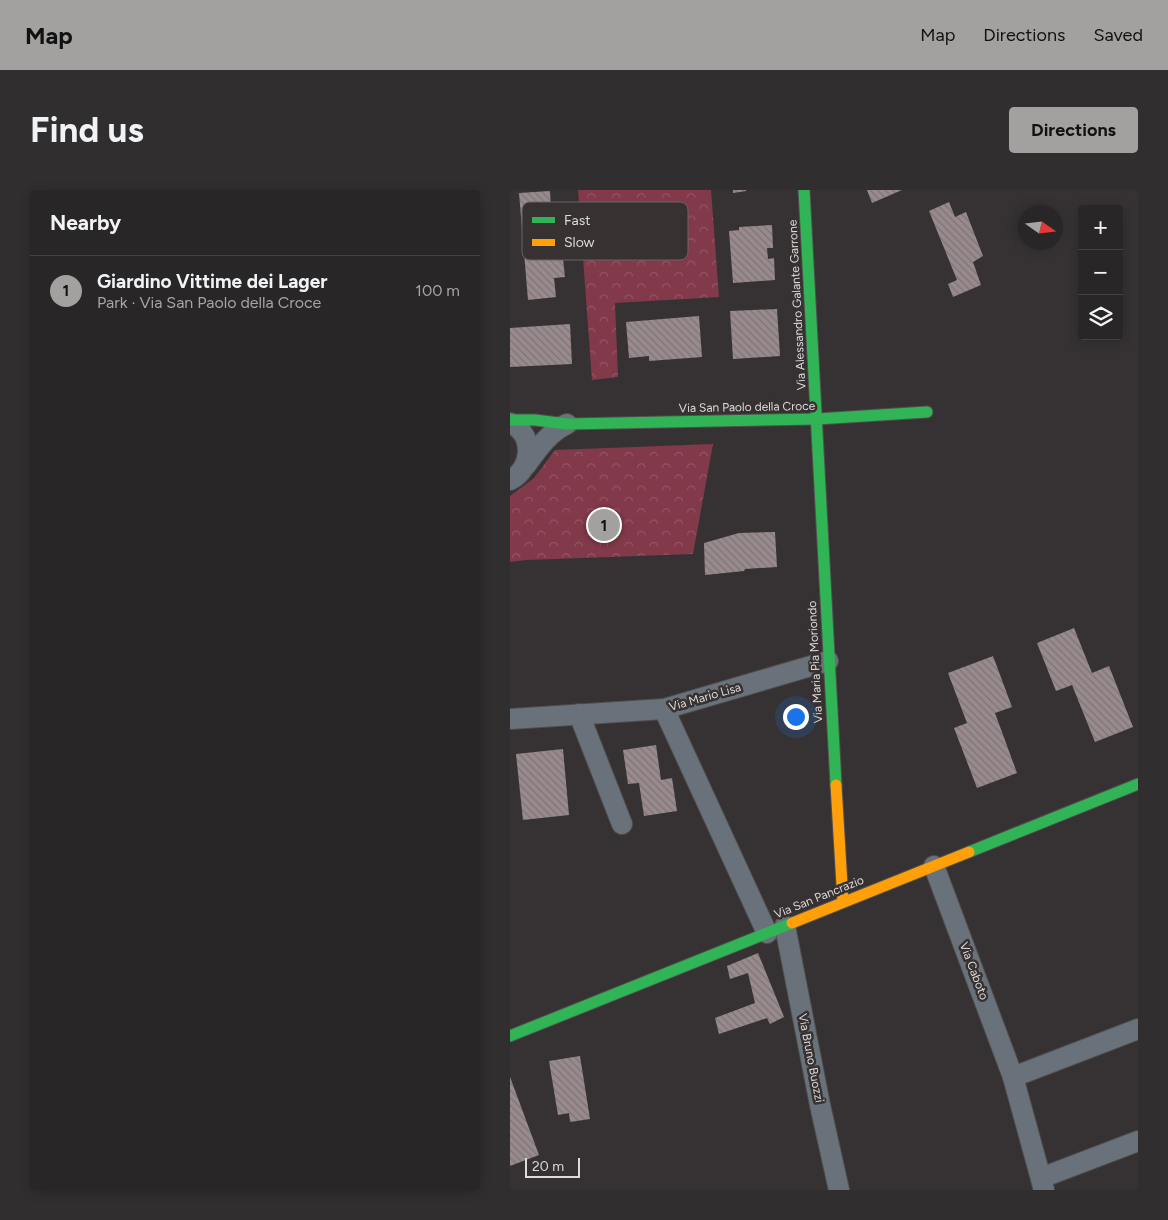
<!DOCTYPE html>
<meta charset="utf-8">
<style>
body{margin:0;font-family:Figtree,sans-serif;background:#302e2e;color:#f1f3f6}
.controls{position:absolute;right:15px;top:15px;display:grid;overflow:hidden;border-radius:5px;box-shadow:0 2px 12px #0003}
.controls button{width:45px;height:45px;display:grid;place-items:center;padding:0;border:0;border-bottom:1px solid #444343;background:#282626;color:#f1f3f6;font:25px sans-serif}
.compass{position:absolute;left:508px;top:15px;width:45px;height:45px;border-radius:50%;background:#282626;box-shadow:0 2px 12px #0003;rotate:104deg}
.scale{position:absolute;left:15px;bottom:12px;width:55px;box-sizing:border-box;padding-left:5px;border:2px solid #dedbdb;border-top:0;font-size:14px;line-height:18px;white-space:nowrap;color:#dedbdb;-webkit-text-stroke:4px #373132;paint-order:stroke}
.you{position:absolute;left:285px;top:526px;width:18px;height:18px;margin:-12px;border:4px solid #fff;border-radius:50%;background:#1a73e8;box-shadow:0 0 0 8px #1a73e833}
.badge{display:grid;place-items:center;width:32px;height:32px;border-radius:50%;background:#a3a0a0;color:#111;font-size:16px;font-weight:700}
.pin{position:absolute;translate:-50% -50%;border:2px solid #fff;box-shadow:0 1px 5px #0006}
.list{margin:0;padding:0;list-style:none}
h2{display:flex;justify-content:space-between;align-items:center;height:65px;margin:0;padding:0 20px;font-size:21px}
h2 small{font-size:16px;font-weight:400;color:#a5a5a7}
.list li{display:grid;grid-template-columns:32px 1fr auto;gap:15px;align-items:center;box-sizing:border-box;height:70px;padding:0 20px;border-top:1px solid #444343}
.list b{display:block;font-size:19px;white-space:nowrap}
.list p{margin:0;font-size:16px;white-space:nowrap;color:#a5a5a7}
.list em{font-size:16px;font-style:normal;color:#a5a5a7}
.icon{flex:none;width:28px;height:28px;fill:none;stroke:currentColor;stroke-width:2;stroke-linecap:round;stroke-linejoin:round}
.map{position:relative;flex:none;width:628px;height:1000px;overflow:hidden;border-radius:5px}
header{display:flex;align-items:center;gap:30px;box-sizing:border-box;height:70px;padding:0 25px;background:#a3a0a0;color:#111}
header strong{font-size:24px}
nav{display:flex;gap:28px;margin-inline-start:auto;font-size:18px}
.intro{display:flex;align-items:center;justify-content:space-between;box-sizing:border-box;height:120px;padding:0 30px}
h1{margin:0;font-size:35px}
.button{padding:12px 22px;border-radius:5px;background:#a3a0a0;color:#111;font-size:18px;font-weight:700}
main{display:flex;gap:30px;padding:0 30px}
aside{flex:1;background:#282626;border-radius:5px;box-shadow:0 2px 12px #0003}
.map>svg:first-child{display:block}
.park{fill:url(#park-crowns)}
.building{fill:url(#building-back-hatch)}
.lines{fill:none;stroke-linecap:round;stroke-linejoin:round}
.street-casing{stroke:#504e4e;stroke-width:22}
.fast-casing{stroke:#504e4e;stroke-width:13}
.slow-casing{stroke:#504e4e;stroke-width:13}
.street{stroke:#69727a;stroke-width:20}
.fast{stroke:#30b455;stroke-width:11}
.slow{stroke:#ff9f0a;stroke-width:11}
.labels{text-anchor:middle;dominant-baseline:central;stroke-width:5;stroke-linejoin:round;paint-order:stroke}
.street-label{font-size:12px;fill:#dedbdb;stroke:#373132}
.key{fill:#373132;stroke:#696465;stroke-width:1}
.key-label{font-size:14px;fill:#dedbdb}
</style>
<header>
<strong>Map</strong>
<nav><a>Map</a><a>Directions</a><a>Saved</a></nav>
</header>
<div class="intro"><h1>Find us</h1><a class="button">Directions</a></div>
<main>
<aside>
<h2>Nearby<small></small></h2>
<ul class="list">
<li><span class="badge">1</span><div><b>Giardino Vittime dei Lager</b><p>Park · Via San Paolo della Croce</p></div><em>100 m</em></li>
</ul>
</aside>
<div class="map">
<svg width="628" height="1000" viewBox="0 0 628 1000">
<defs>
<pattern id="park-crowns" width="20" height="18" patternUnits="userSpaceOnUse" patternTransform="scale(1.25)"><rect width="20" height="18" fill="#82394a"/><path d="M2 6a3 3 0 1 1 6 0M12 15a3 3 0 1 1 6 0" fill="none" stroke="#935564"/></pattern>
<pattern id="building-back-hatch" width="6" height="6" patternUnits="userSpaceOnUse" patternTransform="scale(1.25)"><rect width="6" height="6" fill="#988a8d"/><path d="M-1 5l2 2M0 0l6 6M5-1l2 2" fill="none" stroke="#7e7476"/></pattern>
</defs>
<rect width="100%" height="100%" fill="#363233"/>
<g class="park">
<polygon points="68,0 201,0 209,107 105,113 108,187 82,190"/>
<polygon points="203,254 183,364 16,370 0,372 0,306 24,288 45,260"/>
</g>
<g class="building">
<polygon points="223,0 236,0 236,1 223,3"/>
<polygon points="357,0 392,0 362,13"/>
<polygon points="40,1 41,18 51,17 52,35 42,36 45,70 53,69 55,87 44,88 46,107 18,110 9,3"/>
<polygon points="439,12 445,27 456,22 473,66 463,72 471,95 443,107 438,94 447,90 419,21"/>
<polygon points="262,35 263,58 257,58 258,69 264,68 265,90 223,93 219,41 229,40 229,37"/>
<polygon points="267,119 270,166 223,169 220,121"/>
<polygon points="189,126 192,167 139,171 139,166 119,168 116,132"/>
<polygon points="60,134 62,174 0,177 0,138"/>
<polygon points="265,342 267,377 235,379 234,381 195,385 194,353 229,343"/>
<polygon points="564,438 582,483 599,476 623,537 585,552 562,495 546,501 527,453"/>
<polygon points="483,466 502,517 485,523 507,583 467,598 444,538 457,533 438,483"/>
<polygon points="146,555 151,590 162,588 167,621 134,626 129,593 118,594 113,560"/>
<polygon points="53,559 59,625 13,630 6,564"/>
<polygon points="248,763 274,827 260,834 257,828 209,844 205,828 245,813 238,783 220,789 217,776"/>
<polygon points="70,866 80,929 60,932 59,923 48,925 39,871"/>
<polygon points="0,887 29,965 0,976"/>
</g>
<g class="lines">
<defs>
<g id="street">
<path d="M0 233C25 244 23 279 0 290"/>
<path d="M16 275C27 260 39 242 57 234"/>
<polyline points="154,519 257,743"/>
<polyline points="69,524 112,634"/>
<polyline points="0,529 154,519 318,471"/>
<polyline points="424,676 503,887 534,1000"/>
<polyline points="275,736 310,915 329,1000"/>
<polyline points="503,887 628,839"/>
<polyline points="531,988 628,951"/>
</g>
<g id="fast">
<polyline points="294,0 326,595"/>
<polyline points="0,230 25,230 57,234 307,229 417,222"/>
<polyline points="459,662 628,594"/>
<polyline points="0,846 282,733"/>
</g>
<g id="slow">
<polyline points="326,595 333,712"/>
<polyline points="282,733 459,662"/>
</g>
</defs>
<use href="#street" class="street-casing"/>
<use href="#fast" class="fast-casing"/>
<use href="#slow" class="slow-casing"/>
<use href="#street" class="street"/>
<use href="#fast" class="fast"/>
<use href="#slow" class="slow"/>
</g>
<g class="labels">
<g class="street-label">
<text transform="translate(287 115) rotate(-93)">Via Alessandro Galante Garrone</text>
<text transform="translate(237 217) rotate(-1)">Via San Paolo della Croce</text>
<text transform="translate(305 472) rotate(-93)">Via Maria Pia Moriondo</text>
<text transform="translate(195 507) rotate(-16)">Via Mario Lisa</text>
<text transform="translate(309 707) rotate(-22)">Via San Pancrazio</text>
<text transform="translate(464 781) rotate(69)">Via Caboto</text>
<text transform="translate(301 868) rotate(79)">Via Bruno Buozzi</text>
</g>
</g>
<rect x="12" y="12" width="166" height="58" rx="8" class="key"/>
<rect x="22" y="27" width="23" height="6" fill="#30b455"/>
<rect x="22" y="49" width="23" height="7" fill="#ff9f0a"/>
<g class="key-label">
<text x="54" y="35">Fast</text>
<text x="54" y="57">Slow</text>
</g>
</svg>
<div class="controls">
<button>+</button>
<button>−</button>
<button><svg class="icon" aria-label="layers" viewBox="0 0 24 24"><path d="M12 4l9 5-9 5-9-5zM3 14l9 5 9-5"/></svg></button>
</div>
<svg class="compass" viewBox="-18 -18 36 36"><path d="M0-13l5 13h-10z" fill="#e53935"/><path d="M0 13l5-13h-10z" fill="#a5a5a7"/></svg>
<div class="scale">20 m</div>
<div class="you"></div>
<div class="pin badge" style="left:94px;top:335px">1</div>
</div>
</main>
